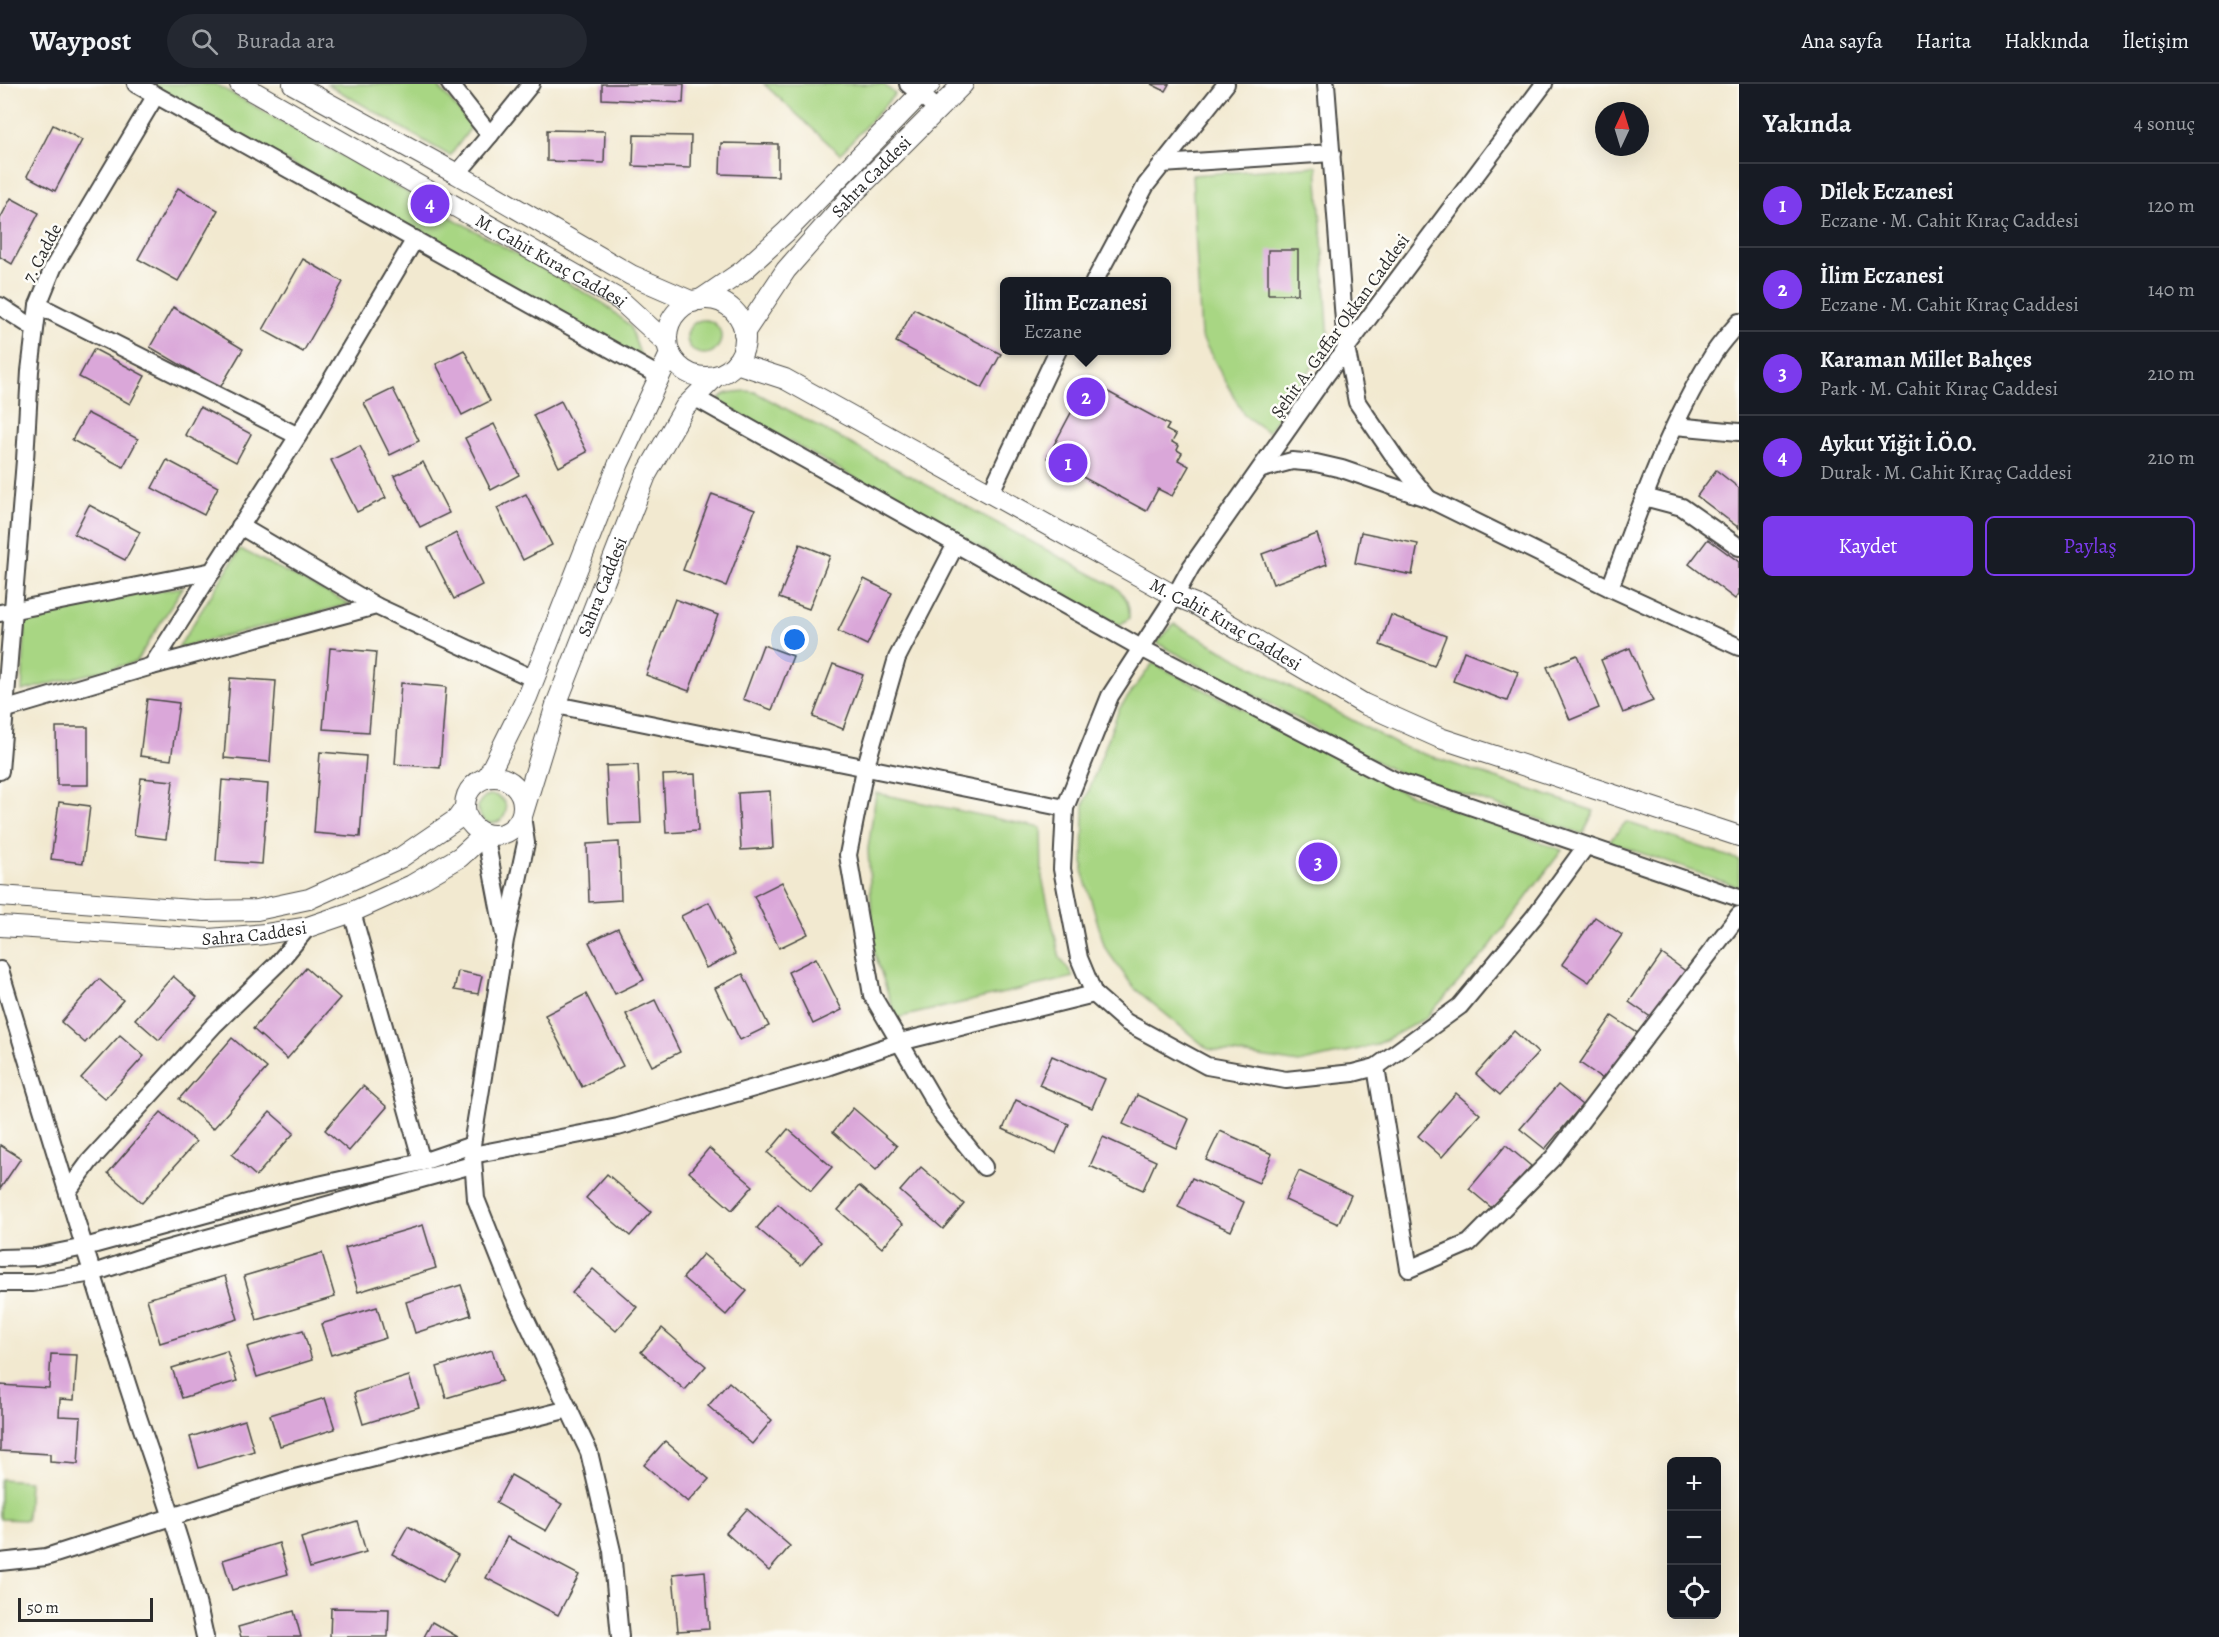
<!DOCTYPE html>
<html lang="tr">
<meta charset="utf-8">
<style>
body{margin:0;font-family:Alegreya,serif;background:#242831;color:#f1f3f6}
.controls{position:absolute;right:18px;bottom:18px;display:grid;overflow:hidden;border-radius:9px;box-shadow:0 6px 24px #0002}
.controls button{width:54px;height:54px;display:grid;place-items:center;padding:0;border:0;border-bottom:2px solid #363941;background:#171b24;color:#f1f3f6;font:30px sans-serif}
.compass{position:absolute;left:1595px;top:18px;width:54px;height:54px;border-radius:50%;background:#171b24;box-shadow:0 6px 24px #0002;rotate:4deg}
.scale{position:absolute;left:18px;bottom:15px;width:135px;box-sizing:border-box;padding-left:6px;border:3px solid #2b2b2b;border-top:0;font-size:16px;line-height:21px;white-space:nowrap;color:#2b2b2b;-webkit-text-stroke:4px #fdfcf7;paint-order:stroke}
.you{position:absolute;left:795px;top:556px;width:21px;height:21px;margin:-15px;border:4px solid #fff;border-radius:50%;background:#1a73e8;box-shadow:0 0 0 9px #1a73e833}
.badge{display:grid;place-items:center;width:39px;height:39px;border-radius:50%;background:#7c3aed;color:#fff;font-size:20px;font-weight:700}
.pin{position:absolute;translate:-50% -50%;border:3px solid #fff;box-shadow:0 2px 6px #0006}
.popup{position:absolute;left:1000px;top:193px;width:171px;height:78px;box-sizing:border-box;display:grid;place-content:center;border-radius:9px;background:#171b24;filter:drop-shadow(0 2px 4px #0005);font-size:20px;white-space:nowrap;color:#9ea1a6}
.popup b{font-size:22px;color:#f1f3f6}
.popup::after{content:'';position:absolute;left:50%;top:100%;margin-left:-12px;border:12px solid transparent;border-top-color:#171b24}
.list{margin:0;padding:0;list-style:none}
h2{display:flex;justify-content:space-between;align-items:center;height:78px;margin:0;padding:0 24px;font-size:26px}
h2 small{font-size:20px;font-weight:400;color:#9ea1a6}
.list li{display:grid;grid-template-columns:39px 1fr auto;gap:18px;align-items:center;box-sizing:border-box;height:84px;padding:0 24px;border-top:2px solid #363941}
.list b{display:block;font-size:22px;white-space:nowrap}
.list p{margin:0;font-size:20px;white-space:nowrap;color:#9ea1a6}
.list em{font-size:20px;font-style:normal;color:#9ea1a6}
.actions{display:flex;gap:12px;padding:18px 24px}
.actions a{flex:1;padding:14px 0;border:2px solid #7c3aed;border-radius:9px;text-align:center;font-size:21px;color:#7c3aed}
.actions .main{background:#7c3aed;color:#fff}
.icon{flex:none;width:33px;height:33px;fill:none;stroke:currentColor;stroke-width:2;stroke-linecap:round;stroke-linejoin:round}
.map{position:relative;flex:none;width:1739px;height:1553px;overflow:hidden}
header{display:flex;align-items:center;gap:36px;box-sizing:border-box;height:84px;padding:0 30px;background:#171b24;border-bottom:2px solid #363941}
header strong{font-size:28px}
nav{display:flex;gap:33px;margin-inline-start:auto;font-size:21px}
.search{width:420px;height:54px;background:#242831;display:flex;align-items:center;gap:15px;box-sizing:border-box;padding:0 21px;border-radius:33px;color:#9ea1a6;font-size:22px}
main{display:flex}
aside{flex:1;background:#171b24}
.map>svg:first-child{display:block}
.green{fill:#a8d683;stroke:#6a8057;stroke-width:1.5}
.building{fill:#daa7d9}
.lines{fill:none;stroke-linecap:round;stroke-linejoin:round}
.minor-casing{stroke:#494844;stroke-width:20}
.tertiary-casing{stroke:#494844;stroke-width:22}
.minor{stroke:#fff;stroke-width:16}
.tertiary{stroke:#fff;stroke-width:20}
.labels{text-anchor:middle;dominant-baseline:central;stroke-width:5;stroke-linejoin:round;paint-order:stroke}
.street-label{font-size:18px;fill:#2b2b2b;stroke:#fdfcf7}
</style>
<header>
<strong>Waypost</strong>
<div class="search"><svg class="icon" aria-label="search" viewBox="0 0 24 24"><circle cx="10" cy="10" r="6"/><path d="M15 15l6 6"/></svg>Burada ara</div>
<nav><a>Ana sayfa</a><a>Harita</a><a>Hakkında</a><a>İletişim</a></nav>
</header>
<main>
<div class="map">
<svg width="1739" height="1553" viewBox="0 0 1739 1553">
<rect width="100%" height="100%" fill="#fdfcf7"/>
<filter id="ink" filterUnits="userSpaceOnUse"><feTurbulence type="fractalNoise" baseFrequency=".0167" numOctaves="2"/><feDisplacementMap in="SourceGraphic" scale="12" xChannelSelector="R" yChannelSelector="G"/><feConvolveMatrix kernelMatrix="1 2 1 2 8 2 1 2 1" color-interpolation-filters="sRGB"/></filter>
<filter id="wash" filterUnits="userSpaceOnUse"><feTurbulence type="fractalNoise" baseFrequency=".008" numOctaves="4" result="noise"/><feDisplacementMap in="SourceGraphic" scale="24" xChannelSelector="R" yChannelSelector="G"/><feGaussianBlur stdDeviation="1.35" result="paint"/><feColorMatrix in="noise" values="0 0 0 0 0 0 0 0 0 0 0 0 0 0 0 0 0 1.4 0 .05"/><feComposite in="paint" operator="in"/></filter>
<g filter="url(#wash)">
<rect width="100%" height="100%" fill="#f2e9d0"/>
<g class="green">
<polygon points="149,0 215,0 603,219 630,242 642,276"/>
<polygon points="327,0 436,0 472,42 450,72"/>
<polygon points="764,0 883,0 895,10 840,70"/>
<polygon points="1317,82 1329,258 1268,348 1244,331 1201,252 1192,91"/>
<circle cx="704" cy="253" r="17"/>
<path d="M746 307 755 308 1115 503C1126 512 1130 520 1129 534L1121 540H1117L724 321 719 315C726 307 736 308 746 307Z"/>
<polygon points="240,465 350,520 178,564"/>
<polygon points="183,503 136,578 22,607 26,527"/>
<polygon points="1174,540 1400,662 1594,727 1583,750 1394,687 1157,559"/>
<polygon points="1153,579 1396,705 1562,766 1485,869 1426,934 1376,961 1299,979 1208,965 1134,904 1105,864 1083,789 1084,720 1119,625"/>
<polygon points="876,709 1041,744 1042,794 1060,874 1074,893 896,934 874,867 868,765"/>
<circle cx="492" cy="725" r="14"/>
<polygon points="1626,738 1739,776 1739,803 1609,758"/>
<polygon points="0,1395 29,1397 27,1436 0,1435"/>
</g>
<g id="blocks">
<g class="building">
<polygon points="602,0 684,0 683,19 602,15"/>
<polygon points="1151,0 1169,0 1165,7"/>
<polygon points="53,41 82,56 55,107 27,92"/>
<polygon points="547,46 605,47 604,79 547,77"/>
<polygon points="634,51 691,52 690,84 633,82"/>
<polygon points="721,59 778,60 778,92 720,90"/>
<polygon points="178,104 218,126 178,197 138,175"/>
<polygon points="11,114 39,129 12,180 0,173 0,135"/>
<rect x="1268" y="166" width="30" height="44"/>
<polygon points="303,175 343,198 303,268 263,246"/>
<polygon points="173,223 243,265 220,304 150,263"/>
<polygon points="914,225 1001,270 982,304 896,258"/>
<polygon points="94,265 145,292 130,320 79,293"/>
<polygon points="464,266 490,317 462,331 436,280"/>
<polygon points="1088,297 1169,341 1166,346 1176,351 1172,358 1179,362 1177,366 1182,369 1178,376 1189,382 1172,412 1158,405 1146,427 1047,374"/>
<polygon points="393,305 419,357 390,371 364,319"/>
<polygon points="561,317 587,368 559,383 533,331"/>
<polygon points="200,323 251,350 236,378 185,351"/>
<polygon points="87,329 138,355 123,383 72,356"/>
<polygon points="494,340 519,391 491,406 465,354"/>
<polygon points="360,362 386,414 357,428 331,376"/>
<polygon points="167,376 218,403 204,431 152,404"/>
<polygon points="423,378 449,429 420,443 394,392"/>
<polygon points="1716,386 1739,404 1739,444 1697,412"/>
<polygon points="526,410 552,461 523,476 497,424"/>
<polygon points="712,410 755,426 726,502 683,486"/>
<polygon points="89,421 140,448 125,476 74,450"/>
<polygon points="1361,448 1418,460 1412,491 1355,479"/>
<polygon points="456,449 482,501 454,515 428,464"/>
<polygon points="1317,450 1327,480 1273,500 1262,470"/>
<polygon points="1708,455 1739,478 1739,510 1735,515 1689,480"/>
<polygon points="800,460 830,472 809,525 779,514"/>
<polygon points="864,495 892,509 867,561 838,547"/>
<polygon points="675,515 718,531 689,607 646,591"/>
<polygon points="1391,531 1446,552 1434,582 1380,561"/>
<polygon points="763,561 793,572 772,626 743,615"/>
<polygon points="330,564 376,568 369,648 323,645"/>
<polygon points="1630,564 1653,617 1623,629 1601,576"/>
<polygon points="1464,567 1518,588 1507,617 1453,597"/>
<polygon points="1577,571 1599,624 1570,636 1547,583"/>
<polygon points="833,580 863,591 843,645 813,633"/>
<polygon points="230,594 276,597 270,678 224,674"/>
<polygon points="401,599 446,603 440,684 395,680"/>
<polygon points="147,615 179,619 171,676 140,672"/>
<polygon points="56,643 88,643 88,701 57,701"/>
<polygon points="320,668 366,672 360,753 314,749"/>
<polygon points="638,681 641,739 609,740 606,682"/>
<polygon points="695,690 698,747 666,749 663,691"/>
<polygon points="141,694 173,697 166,755 134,751"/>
<polygon points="222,696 268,700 262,780 216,777"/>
<polygon points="770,707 773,764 741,766 738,709"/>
<polygon points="59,718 90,722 83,779 51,775"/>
<polygon points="619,758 621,816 589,818 587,760"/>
<polygon points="782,798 808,850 779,864 754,812"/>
<polygon points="709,818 735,870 706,884 681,832"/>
<polygon points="1595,833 1622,851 1589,898 1562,880"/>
<polygon points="618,844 644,896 615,910 589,858"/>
<polygon points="1662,870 1688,889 1655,936 1629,918"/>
<polygon points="816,874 842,926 813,940 788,888"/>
<polygon points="306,884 340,914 287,975 253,945"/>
<polygon points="458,887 482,892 478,910 454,906"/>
<polygon points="743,890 769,942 740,956 715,904"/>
<polygon points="173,892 197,913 159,956 135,935"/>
<polygon points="99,895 123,916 85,959 61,938"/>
<polygon points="586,910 623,982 582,1003 545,931"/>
<polygon points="655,916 680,968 652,982 626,930"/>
<polygon points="1612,932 1639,950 1606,997 1580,979"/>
<polygon points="1514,947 1538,969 1500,1011 1476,990"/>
<polygon points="120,951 144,972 105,1015 81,994"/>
<polygon points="232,954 267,984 213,1045 179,1015"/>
<polygon points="1052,972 1105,995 1092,1024 1039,1001"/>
<polygon points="1558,1001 1582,1021 1545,1065 1520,1045"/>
<polygon points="363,1002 387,1023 349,1067 325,1046"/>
<polygon points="1456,1009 1480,1030 1442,1073 1418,1052"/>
<polygon points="1137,1011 1189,1035 1176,1064 1123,1040"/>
<polygon points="1016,1016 1069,1040 1056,1069 1003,1045"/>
<polygon points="853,1024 897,1062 876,1086 833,1048"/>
<polygon points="161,1028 196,1058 142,1119 108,1089"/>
<polygon points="270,1028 294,1049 256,1092 232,1071"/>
<polygon points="788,1045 832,1083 811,1107 768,1069"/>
<polygon points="1220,1047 1272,1070 1259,1099 1206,1076"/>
<polygon points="1103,1053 1156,1077 1143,1106 1090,1082"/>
<polygon points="0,1061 21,1074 0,1105"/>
<polygon points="1506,1061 1531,1082 1493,1125 1469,1105"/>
<polygon points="709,1064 753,1102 732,1126 689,1088"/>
<polygon points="921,1083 964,1120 943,1145 900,1107"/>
<polygon points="1299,1087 1351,1111 1338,1140 1285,1116"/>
<polygon points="607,1090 651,1128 630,1152 586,1114"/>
<polygon points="1192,1094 1244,1118 1231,1147 1178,1123"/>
<polygon points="859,1102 903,1140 882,1164 838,1126"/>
<polygon points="778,1120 821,1158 801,1181 757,1144"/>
<polygon points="423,1141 436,1184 358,1208 345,1164"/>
<polygon points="322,1169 335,1213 257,1236 244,1192"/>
<polygon points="703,1170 747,1207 726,1231 683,1194"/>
<polygon points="593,1185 637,1223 616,1247 572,1209"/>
<polygon points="225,1192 238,1235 160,1259 147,1215"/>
<polygon points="461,1201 471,1231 415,1249 406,1218"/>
<polygon points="377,1223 386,1254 331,1271 321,1240"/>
<polygon points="662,1244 706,1282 685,1306 641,1268"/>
<polygon points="303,1246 312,1276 257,1293 247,1263"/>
<polygon points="492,1266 502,1297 446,1314 437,1283"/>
<polygon points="227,1267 237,1297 182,1314 172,1284"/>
<polygon points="51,1270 77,1271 74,1316 60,1315 59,1332 81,1333 78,1380 50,1378 50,1370 0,1367 0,1301 49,1304"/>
<polygon points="409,1292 419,1323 363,1340 354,1309"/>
<polygon points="729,1298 772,1336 752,1360 708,1322"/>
<polygon points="325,1314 335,1345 280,1362 270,1331"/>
<polygon points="245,1336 254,1367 199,1384 190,1353"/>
<polygon points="665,1357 709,1395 688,1418 644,1381"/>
<polygon points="511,1391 562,1420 546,1447 496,1419"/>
<polygon points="747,1425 790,1462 769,1487 726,1449"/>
<polygon points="357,1437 366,1468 310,1484 301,1454"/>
<polygon points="408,1442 458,1471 443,1498 392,1470"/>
<polygon points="507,1453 579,1491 558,1531 486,1494"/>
<polygon points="279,1459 288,1490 232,1506 223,1476"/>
<polygon points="705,1487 709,1545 678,1547 673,1490"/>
<polygon points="331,1524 389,1525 388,1553 330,1553"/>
<polygon points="294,1527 301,1553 241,1553 238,1543"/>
<polygon points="432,1538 458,1553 424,1553"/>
</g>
</g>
</g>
<g filter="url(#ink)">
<use href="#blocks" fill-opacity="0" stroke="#494844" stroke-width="1.5"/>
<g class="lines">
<defs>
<g id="minor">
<polyline points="136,0 659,292"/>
<polyline points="450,0 490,51 457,90"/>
<polyline points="908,0 938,26"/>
<polyline points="1326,0 1346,263 1357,318 1396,375 1428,414"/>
<polyline points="1544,0 1326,291 1191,483 1175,512 1110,612 1065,724 1062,785 1079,874 1094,910 1126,938 1207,982 1286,996 1353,989 1376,983 1460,922 1534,833 1586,762"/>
<polyline points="490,51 531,0"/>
<polyline points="1162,80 1332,69"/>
<polyline points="1094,198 1146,101 1226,0"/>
<polyline points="38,221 298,352 152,582"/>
<polyline points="0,222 34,244"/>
<polyline points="694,313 956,460"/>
<polyline points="1675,342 1739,348"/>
<polyline points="298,352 415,155"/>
<polyline points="1262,385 1292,377 1316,379 1342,385 1429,415 1610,504 1739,563"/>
<polyline points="990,410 1058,266"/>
<polyline points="1644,413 1682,423 1739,463"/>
<polyline points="240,442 376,522"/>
<path d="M1610 504C1639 426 1667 345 1711 274 1718 261 1730 249 1739 238"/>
<polyline points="0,529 213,487"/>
<polyline points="556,621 1065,724"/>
<polyline points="0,627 152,582 376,522 534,595"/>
<polyline points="0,687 25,376 30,287 38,221 53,184 156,11"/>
<polyline points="522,732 526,759 505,856 472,1061 476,1115 513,1208 589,1368 612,1467 620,1553"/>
<polyline points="485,750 504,850"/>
<polyline points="352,828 422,1078"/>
<path d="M0 886C41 1022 82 1158 125 1293 152 1379 187 1465 205 1553"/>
<polyline points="1376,983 1409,1185 1469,1159 1553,1074 1739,831"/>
<polyline points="472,1071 618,1043 827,983 900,958 1094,910"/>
<polyline points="984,1083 943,1032 872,911 848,771 865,685 897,574 956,460 1141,564 1394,696 1739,814"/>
<polyline points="68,1107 90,1077 214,941 278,879 308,843"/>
<polyline points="0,1174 36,1173 85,1163 287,1108 422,1078 472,1061"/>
<polyline points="0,1199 32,1199 93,1189 160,1167 472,1081"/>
<polyline points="0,1478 46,1473 287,1396 569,1325"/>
</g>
<g id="tertiary">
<path id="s1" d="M240 0 620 216 667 259"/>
<polyline points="293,0 457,90 631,191 693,218"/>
<circle cx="706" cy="254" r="39"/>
<polyline points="700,216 744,186 786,148 930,0"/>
<path id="s2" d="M744 249 786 186 853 110 963 0"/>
<path id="s3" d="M736 279 785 295 1175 512 1195 520 1364 620 1440 654 1739 752"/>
<circle cx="494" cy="722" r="29"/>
<polyline points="487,694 527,613 619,379 670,270"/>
<path id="s4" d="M522 732 556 621 646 391 685 323 716 292"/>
<polyline points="0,812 205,827 257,826 309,815 400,774 457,735 465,724"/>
<path id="s5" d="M0 842 210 855 265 850 308 843 352 828 412 801 460 773 485 750"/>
</g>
</defs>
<use href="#minor" class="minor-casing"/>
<use href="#tertiary" class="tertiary-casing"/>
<use href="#minor" class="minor"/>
<use href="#tertiary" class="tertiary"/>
</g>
</g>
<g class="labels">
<g class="street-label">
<text stroke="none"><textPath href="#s2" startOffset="202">Sahra Caddesi</textPath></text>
<text transform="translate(42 169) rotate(-62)">7. Cadde</text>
<text stroke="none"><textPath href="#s1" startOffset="358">M. Cahit Kıraç Caddesi</textPath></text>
<text transform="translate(1340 242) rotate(-54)">Şehit A. Gaffar Okkan Caddesi</text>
<text stroke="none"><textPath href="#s4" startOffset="243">Sahra Caddesi</textPath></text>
<text stroke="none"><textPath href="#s3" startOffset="556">M. Cahit Kıraç Caddesi</textPath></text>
<text stroke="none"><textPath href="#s5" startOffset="255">Sahra Caddesi</textPath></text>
</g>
</g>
</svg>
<div class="controls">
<button>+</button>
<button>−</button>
<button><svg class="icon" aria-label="locate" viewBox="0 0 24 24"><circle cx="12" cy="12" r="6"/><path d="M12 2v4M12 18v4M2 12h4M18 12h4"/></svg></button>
</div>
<svg class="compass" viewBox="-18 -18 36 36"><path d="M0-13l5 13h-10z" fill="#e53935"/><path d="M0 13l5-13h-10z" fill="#9ea1a6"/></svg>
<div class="scale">50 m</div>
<div class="you"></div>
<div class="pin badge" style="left:1068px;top:379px">1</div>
<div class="pin badge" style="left:1086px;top:313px">2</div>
<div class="popup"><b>İlim Eczanesi</b>Eczane</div>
<div class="pin badge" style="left:1318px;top:778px">3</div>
<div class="pin badge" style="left:430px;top:120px">4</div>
</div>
<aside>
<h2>Yakında<small>4 sonuç</small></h2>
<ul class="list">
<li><span class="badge">1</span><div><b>Dilek Eczanesi</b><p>Eczane · M. Cahit Kıraç Caddesi</p></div><em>120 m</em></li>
<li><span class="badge">2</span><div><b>İlim Eczanesi</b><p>Eczane · M. Cahit Kıraç Caddesi</p></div><em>140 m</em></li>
<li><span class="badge">3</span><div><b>Karaman Millet Bahçes</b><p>Park · M. Cahit Kıraç Caddesi</p></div><em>210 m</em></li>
<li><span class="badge">4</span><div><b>Aykut Yiğit İ.Ö.O.</b><p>Durak · M. Cahit Kıraç Caddesi</p></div><em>210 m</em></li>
</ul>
<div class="actions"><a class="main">Kaydet</a><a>Paylaş</a></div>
</aside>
</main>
